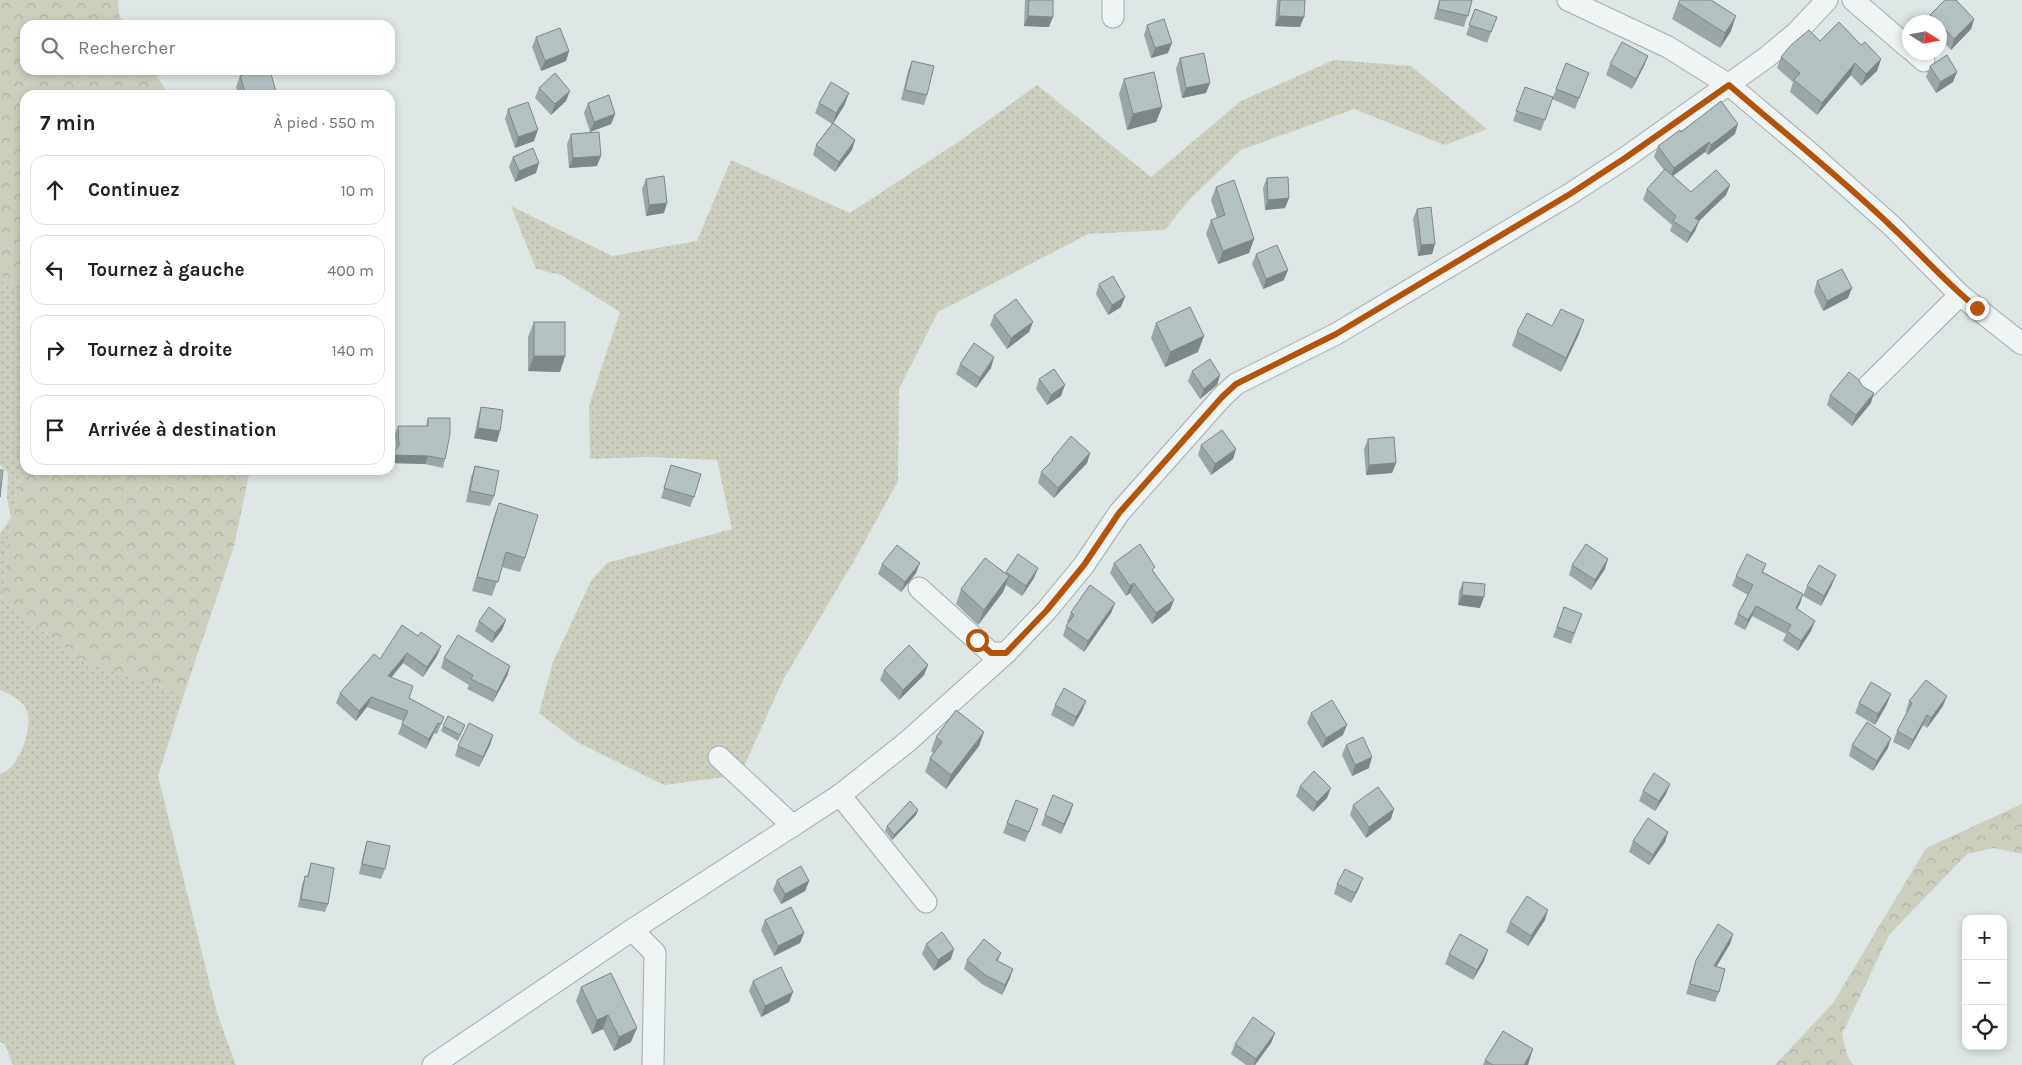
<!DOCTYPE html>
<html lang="fr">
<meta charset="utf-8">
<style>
body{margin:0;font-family:Karla,sans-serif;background:#f6f6f6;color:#202124}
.controls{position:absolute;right:15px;bottom:15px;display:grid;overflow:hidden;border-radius:10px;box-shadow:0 2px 8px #0003}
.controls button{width:45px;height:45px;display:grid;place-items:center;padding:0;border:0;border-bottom:1px solid #e0e0e0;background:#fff;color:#202124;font:25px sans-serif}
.compass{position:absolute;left:1902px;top:15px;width:45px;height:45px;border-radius:50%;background:#fff;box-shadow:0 2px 8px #0003;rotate:101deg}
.stop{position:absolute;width:15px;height:15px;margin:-11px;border:4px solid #b45309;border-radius:50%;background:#fff}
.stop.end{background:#b45309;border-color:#fff;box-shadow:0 1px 5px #0008}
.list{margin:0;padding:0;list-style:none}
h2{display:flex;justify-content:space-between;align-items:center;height:65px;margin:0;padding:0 20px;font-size:21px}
h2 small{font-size:16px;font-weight:400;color:#757577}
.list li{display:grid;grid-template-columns:32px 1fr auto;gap:15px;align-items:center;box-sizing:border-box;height:70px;margin:0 10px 10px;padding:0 10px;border:1px solid #e0e0e0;border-radius:15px}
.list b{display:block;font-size:19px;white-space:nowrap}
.list em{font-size:16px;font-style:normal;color:#757577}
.icon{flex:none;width:28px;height:28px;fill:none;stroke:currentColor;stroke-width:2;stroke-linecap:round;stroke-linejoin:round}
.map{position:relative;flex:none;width:2022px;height:1065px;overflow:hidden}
.search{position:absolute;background:#fff;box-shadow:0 2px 8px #0003;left:20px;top:20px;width:375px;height:55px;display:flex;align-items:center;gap:12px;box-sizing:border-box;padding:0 18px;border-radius:15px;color:#757577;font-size:19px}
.panel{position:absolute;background:#fff;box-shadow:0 2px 8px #0003;left:20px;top:90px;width:375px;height:385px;border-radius:15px}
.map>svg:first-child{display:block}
.grass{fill:url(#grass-dots)}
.forest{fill:url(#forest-crowns)}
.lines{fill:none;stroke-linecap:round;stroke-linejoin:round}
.minor-casing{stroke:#a3aeaf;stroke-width:23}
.minor{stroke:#eff4f4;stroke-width:21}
.wall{fill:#9ba6a7}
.shaded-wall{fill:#7e8788}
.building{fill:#b4c1c2;stroke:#7e8788}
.route{stroke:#b45309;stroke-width:6}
</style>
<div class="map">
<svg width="2022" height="1065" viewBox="0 0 2022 1065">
<defs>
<pattern id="grass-dots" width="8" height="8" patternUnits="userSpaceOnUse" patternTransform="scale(1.25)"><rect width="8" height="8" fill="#cccfbe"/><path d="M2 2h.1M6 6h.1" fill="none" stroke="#afb2a4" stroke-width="1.8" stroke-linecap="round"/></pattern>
<pattern id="forest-crowns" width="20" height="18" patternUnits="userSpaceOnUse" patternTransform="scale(1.25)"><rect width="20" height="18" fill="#cccfbe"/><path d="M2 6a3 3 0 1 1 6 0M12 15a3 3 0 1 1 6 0" fill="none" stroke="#afb2a4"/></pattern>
</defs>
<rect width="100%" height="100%" fill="#dde5e5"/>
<g class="grass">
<polygon points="1334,60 1411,66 1487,129 1445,145 1354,109 1241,150 1188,201 1165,230 1088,234 938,312 899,389 898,481 855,559 783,680 740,775 664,785 577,742 539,713 553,662 591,581 607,563 732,529 717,460 648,457 590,459 589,405 620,312 561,275 536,269 511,206 612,256 697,241 731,160 850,213 964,138 1037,85 1151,177 1241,101"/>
<path d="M0 265 4 285 25 281V449L11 518 2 600 84 662 184 694 158 776 217 1013 236 1065H13L5 1044 0 1042V774C19 768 33 730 27 711 23 700 10 694 0 690V534L11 518 7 498 8 473 0 465Z"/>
</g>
<g class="forest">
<polygon points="0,0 118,0 119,15 125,25 25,25 25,70 153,70 169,95 25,95 25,281 4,285 0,265"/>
<polygon points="25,449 25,470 250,470 234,546 184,694 84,662 2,600 11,518"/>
<polygon points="2022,804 2022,854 1994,848 1967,854 1889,935 1842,1034 1847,1055 1853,1065 1775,1065 1833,1003 1926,848"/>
</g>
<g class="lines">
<defs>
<g id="minor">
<polyline points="1113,0 1113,17"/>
<polyline points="1568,0 1668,47 1729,85 1810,153 1892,226 1960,295 2022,344"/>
<polyline points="1853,0 1910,49"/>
<polyline points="1914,52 1924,61"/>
<polyline points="1867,387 1960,295"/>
<polyline points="919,588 991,653 1006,653"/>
<polyline points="719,757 793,826"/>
<polyline points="840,795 926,902"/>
<polyline points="632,930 655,953 653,1065"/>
<polyline points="433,1065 632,930 840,795 907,742 1006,653 1047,610 1084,565 1119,513 1222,397 1236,384 1336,334 1570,194 1625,158 1767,57 1797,32 1827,0"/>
</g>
</defs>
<use href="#minor" class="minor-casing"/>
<use href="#minor" class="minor"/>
</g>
<g class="wall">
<polygon points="1025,0 1053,0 1049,27 1024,26"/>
<polygon points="1277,0 1305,0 1300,27 1275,26"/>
<polygon points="1439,0 1472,0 1464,27 1434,19"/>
<polygon points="1678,3 1731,31 1720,48 1672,19"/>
<polygon points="1475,9 1497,17 1487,43 1466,35"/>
<polygon points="1930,15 1974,19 1971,29 1951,50 1940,38 1940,22 1928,22"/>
<polygon points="1147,25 1168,53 1151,58 1144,35"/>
<polygon points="536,37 569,51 566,61 541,71 532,47"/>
<polygon points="1820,41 1861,45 1881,59 1877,71 1861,86 1851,75 1817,115 1790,92 1793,82 1777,68 1781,57"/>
<polygon points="1648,56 1644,66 1632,89 1606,75 1610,64"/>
<polygon points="1180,58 1206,93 1182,98 1176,69"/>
<polygon points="912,61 927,95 924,105 901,100 908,71"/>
<polygon points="1566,63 1589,73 1575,109 1552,99 1541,131 1513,121 1525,87 1553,97"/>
<polygon points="1930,66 1953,82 1936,93 1926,77"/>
<polygon points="240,76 276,92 275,95 239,95 236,87"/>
<polygon points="1124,79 1162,107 1156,122 1127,130 1119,94"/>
<polygon points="539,88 566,101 551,115 535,98"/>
<polygon points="588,103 615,114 611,124 590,132 584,113"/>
<polygon points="819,103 845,104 833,123 855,140 852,150 835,172 813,155 816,145 832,124 815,113"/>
<polygon points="508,109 534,141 515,148 505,119"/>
<polygon points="1681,132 1735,134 1708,155 1705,152 1673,176 1691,192 1730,185 1726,195 1699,221 1695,231 1687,243 1670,231 1672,225 1643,200 1647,189 1664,170 1654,157 1658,146"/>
<polygon points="571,134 597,166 569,168 567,144"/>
<polygon points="513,157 536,173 515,182 509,167"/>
<polygon points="1267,178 1289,198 1285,208 1265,210 1263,188"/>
<polygon points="646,179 664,213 646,216 642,189"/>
<polygon points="1216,187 1254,239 1249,253 1218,264 1206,234 1211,220 1217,218 1211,200"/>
<polygon points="1417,209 1435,244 1432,254 1418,256 1413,219"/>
<polygon points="1256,254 1284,280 1263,289 1252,264"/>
<polygon points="1817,281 1848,298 1823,311 1814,292"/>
<polygon points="1099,284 1121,307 1108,315 1096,294"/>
<polygon points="994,315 1033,322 1029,332 1007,349 990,325"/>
<polygon points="534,322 565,356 560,372 528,371 528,337"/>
<polygon points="1156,323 1198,352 1165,367 1151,338"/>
<polygon points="1552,326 1579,334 1561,372 1512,346 1517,332"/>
<polygon points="960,364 991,368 976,388 956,374"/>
<polygon points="1192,371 1220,375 1217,385 1200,399 1188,381"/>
<polygon points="1039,379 1061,396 1047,405 1036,389"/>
<polygon points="1862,386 1871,403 1852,426 1827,405 1830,395"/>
<polygon points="481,407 497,442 474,438 478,417"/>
<polygon points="428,418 445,459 443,468 425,464 390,463 390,455 396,449 395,434 398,426 426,426"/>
<polygon points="1368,439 1396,463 1392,473 1366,475 1364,449"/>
<polygon points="1201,445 1236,449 1233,459 1211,475 1198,455"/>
<polygon points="1090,453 1087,463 1054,498 1038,483 1041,472 1051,462 1052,459"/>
<polygon points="671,465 694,497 690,507 661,498"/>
<polygon points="475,466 494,496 490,506 466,502 471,477"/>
<polygon points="499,503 525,558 520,572 502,567 492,596 472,591 494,517"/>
<polygon points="1114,563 1154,572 1174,600 1170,610 1152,624 1130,593 1126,596 1110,573"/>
<polygon points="882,564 916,573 901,592 878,574"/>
<polygon points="1766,564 1763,572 1803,594 1797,609 1811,631 1798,651 1783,641 1786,634 1752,616 1745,630 1734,624 1738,614 1748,595 1732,586 1736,576"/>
<polygon points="1572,565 1605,569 1591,590 1569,575"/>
<polygon points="1006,572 1034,578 1022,596 1006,585 1003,592 978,625 956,604 961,589 1005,574"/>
<polygon points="1463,582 1480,608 1458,605 1459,592"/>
<polygon points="1832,585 1821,606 1803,596 1807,586"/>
<polygon points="1115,603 1111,613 1084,652 1063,636 1066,626 1068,623 1067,622 1071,612"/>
<polygon points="1564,607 1582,614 1571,644 1553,637"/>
<polygon points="506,620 502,630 492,643 475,631 479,621"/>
<polygon points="418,636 441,646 437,656 423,677 403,663 391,678 409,698 444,717 437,734 434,733 426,749 398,734 403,721 367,707 356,721 336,703 340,693 380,659"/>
<polygon points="444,658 510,666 507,676 493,702 467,689 469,685 441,668"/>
<polygon points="928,665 924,675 899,700 880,680 884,670"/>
<polygon points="1086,701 1082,711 1073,727 1051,715 1055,705"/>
<polygon points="1909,701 1943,706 1927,728 1923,725 1909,750 1893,742 1897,731 1907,712 1906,711"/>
<polygon points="1859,703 1887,704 1875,725 1855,713"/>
<polygon points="1311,713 1343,735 1322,748 1307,723"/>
<polygon points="465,725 458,741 441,731 443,726"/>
<polygon points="984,732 979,746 946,789 925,772 930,758 933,753 931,751 936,737"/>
<polygon points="493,735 490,745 479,767 455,756 458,746"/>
<polygon points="1346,745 1369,768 1352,776 1342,755"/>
<polygon points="1852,745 1888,748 1873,771 1849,756"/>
<polygon points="1300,786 1327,798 1313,812 1296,796"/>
<polygon points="1643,791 1666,794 1655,811 1639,801"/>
<polygon points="1016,800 1038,809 1025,842 1003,833"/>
<polygon points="1073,804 1061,834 1041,825 1045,815"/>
<polygon points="1353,805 1391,819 1366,838 1350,815"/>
<polygon points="918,810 916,815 892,840 885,831 887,826"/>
<polygon points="1668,832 1665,842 1649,865 1629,852 1633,841"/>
<polygon points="367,841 385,869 381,879 359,874 364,851"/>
<polygon points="311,863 328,904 325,912 298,907 302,885 305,876 307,877"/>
<polygon points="777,880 809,881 805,891 781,904 773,890"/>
<polygon points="1337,884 1359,888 1351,903 1334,894"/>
<polygon points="765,920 804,933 800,943 774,956 761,930"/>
<polygon points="1545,920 1528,946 1506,932 1510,922"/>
<polygon points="1733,934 1730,944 1716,966 1719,992 1715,1002 1686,994 1696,960"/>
<polygon points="926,944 951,959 934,971 922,954"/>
<polygon points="1001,953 998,961 1010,978 1002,995 982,984 964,969 967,960"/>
<polygon points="1449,954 1484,961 1473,980 1445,964"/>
<polygon points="611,973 631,1042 614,1051 603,1029 592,1034 576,1001 581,987"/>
<polygon points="753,981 793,992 789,1002 761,1017 749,991"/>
<polygon points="1275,1033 1271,1043 1255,1065 1246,1065 1231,1054 1235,1044"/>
<polygon points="1485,1060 1527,1065 1483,1065"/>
</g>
<g class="shaded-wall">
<polygon points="1028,16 1053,17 1049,27 1024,26"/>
<polygon points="1279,16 1304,17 1300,27 1275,26"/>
<polygon points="1736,16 1731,31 1720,48 1725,33"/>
<polygon points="1974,19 1971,29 1951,50 1954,39"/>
<polygon points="1172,43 1168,53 1151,58 1155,48"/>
<polygon points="569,51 566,61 541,71 545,61"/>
<polygon points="1648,56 1644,66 1632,89 1636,79"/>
<polygon points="1881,59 1877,71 1861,86 1866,74"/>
<polygon points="1855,63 1851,75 1817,115 1822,103"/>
<polygon points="1957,72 1953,82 1936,93 1940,82"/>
<polygon points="1210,83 1206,93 1182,98 1186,88"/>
<polygon points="570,91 566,101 551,115 555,104"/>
<polygon points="276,92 275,95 267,95"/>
<polygon points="849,93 845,104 833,124 836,113"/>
<polygon points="1162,107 1156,122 1127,130 1133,114"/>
<polygon points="615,114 611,124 590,132 594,122"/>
<polygon points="1738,124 1735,134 1708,155 1711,145"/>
<polygon points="538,130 534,141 515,148 518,137"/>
<polygon points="855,140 852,150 835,172 839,162"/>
<polygon points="1709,142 1705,152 1670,178 1674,168"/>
<polygon points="601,156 597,166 569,168 573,158"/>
<polygon points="539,163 536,173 515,182 519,171"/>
<polygon points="1730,185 1726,195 1699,221 1695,231 1687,243 1695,218"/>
<polygon points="1289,198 1285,208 1265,210 1268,200"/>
<polygon points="667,203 664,213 646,216 649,205"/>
<polygon points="1254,239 1249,253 1218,264 1223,251"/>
<polygon points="1435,244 1432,254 1418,256 1421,245"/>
<polygon points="1288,270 1284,280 1263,289 1266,279"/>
<polygon points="1852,288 1848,298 1823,311 1827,301"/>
<polygon points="1125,297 1121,307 1108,315 1112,305"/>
<polygon points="1584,320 1579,334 1561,372 1566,358"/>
<polygon points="1033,322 1029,332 1007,349 1011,338"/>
<polygon points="1204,336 1198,352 1165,367 1170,352"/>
<polygon points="534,356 565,356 560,372 528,371"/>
<polygon points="994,357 991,368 976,388 980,378"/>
<polygon points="1220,375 1217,385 1200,399 1204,389"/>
<polygon points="1065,385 1061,396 1047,405 1051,395"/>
<polygon points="1874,393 1871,403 1852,426 1856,415"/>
<polygon points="478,428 500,431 497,442 474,438"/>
<polygon points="1236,449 1233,459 1211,475 1215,464"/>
<polygon points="1090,453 1087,463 1054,498 1058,488"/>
<polygon points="390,455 428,456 425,464 390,463"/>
<polygon points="1396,463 1392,473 1366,475 1369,465"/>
<polygon points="1608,559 1605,569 1591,590 1595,580"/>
<polygon points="920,563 916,573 901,592 905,582"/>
<polygon points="1038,568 1034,578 1022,596 1026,586"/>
<polygon points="1836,575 1832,585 1821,606 1824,596"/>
<polygon points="1009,576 1003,592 978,625 984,610"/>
<polygon points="1134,583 1130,593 1126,596 1130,586"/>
<polygon points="1803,594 1800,604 1792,618 1796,608"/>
<polygon points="1462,595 1484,597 1480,608 1458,605"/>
<polygon points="1174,600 1170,610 1152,624 1156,613"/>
<polygon points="1115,603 1111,613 1084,652 1088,641"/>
<polygon points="1756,606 1752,616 1745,630 1748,620"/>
<polygon points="506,620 502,630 492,643 495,633"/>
<polygon points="1815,621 1811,631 1798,651 1801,641"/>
<polygon points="441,646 437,656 423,677 427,667"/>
<polygon points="407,653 403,663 384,686 388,676"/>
<polygon points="928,665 924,675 899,700 903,690"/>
<polygon points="510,666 507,676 493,702 497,692"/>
<polygon points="1891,694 1887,704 1875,725 1878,714"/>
<polygon points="1947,696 1943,706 1927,728 1931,718"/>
<polygon points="371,697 367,707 356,721 359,711"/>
<polygon points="1086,701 1082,711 1073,727 1076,717"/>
<polygon points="1927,715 1923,725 1909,750 1913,740"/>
<polygon points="438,723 434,733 426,749 429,739"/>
<polygon points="1347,725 1343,735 1322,748 1326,738"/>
<polygon points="984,732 979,746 946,789 951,775"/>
<polygon points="493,735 490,745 479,767 483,757"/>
<polygon points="1891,738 1888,748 1873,771 1877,761"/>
<polygon points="1372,757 1369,768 1352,776 1355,765"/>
<polygon points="1670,784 1666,794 1655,811 1659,801"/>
<polygon points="1331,788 1327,798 1313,812 1317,802"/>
<polygon points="1073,804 1070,814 1061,834 1064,824"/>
<polygon points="1394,809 1391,819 1366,838 1369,827"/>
<polygon points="918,810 916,815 892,840 894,835"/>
<polygon points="1668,832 1665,842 1649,865 1653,855"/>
<polygon points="1363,878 1359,888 1351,903 1355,893"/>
<polygon points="809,881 805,891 781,904 785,894"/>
<polygon points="1548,910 1545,920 1528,946 1531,936"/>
<polygon points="804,933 800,943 774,956 778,946"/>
<polygon points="1733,934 1730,944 1711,976 1714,966"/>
<polygon points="954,949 951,959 934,971 938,960"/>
<polygon points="1488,950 1484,961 1473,980 1477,970"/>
<polygon points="1013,969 1010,978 1002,995 1005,985"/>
<polygon points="793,992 789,1002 761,1017 765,1006"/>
<polygon points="608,1015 603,1029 592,1034 597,1020"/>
<polygon points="637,1028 631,1042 614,1051 619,1037"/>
<polygon points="1275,1033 1271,1043 1255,1065 1254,1065 1256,1059"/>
<polygon points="1533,1049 1528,1065 1524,1065"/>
</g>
<g class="building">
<polygon points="1029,0 1053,0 1053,17 1028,16"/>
<polygon points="1280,0 1305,0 1304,17 1279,16"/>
<polygon points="1440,0 1472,0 1468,16 1438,9"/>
<polygon points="1680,0 1711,0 1736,16 1725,33 1678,3"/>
<polygon points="1945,0 1956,0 1974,19 1954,39 1940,24 1940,22 1938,22 1930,15"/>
<polygon points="1475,9 1497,17 1491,32 1469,25"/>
<polygon points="1164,19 1172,43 1155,48 1147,25"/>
<polygon points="1839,22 1861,45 1865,42 1881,59 1866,74 1855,63 1822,103 1794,80 1800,73 1781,57 1791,45 1809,30 1820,41"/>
<polygon points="560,28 569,51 545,61 536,37"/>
<polygon points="1622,42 1648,56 1636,79 1610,64"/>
<polygon points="1204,53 1210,83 1186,88 1180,58"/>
<polygon points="1947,55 1957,72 1940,82 1930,66"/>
<polygon points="912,61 934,66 927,95 905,90"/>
<polygon points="1566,63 1589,73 1579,98 1556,89"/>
<polygon points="261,70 270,70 276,92 267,95 246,95 240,76"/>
<polygon points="1154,72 1162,107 1133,114 1124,79"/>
<polygon points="555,73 570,91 555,104 539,88"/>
<polygon points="831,82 849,93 836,113 819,103"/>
<polygon points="1525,87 1553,97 1545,120 1516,111"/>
<polygon points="309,91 310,95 301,95"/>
<polygon points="373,93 374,95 367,95"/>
<polygon points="609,95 615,114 594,122 588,103"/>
<polygon points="1721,101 1738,124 1711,145 1709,142 1674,168 1658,146 1680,130 1681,132"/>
<polygon points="528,102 538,130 518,137 508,109"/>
<polygon points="833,123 855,140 839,162 816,145"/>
<polygon points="599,132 601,156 573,158 571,134"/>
<polygon points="533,148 539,163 519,171 513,157"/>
<polygon points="1665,169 1691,192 1716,170 1730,185 1695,218 1699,221 1691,233 1673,221 1676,216 1647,189"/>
<polygon points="664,176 667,203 649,205 646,179"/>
<polygon points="1288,177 1289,198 1268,200 1267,178"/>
<polygon points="1234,180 1254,239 1223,251 1211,220 1225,215 1216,187"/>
<polygon points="1431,207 1435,244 1421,245 1417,209"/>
<polygon points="1277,245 1288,270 1266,279 1256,254"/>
<polygon points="1842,269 1852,288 1827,301 1817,281"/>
<polygon points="1113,276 1125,297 1112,305 1099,284"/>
<polygon points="1016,299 1033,322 1011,338 994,315"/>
<polygon points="1190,307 1204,336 1170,352 1156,323"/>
<polygon points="1561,309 1584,320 1566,358 1517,332 1527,313 1552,326"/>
<rect x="534" y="322" width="31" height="34"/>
<polygon points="974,343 994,357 980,378 960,364"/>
<polygon points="1210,359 1220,375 1204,389 1192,371"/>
<polygon points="1054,369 1065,385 1051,395 1039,379"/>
<polygon points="1849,372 1859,380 1862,386 1874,393 1856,415 1830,395"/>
<polygon points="481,407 503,410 500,431 478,428"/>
<polygon points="428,418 450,418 450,434 445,459 428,456 390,455 399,446 398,426 428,426"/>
<polygon points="1222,430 1236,449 1215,464 1201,445"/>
<polygon points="1071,436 1090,453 1058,488 1041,472 1053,460 1052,459"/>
<polygon points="1394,437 1396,463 1369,465 1368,439"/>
<polygon points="671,465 701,474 694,497 664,488"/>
<polygon points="475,466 499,471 494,496 470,491"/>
<polygon points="0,470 3,470 0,497"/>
<polygon points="499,503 538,515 525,558 506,552 498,582 477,577"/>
<polygon points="1140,544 1155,567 1152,570 1174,600 1156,613 1134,583 1130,586 1114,563"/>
<polygon points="1586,544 1608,559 1595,580 1572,565"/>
<polygon points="897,545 920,563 905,582 882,564"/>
<polygon points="1018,554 1038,568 1026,586 1006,572"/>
<polygon points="1747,554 1766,564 1762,572 1803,594 1796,608 1815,621 1801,641 1787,631 1791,625 1756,606 1748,620 1738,614 1753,585 1736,576"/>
<polygon points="985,558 1009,576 984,610 961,589"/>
<polygon points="1819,565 1836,575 1824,596 1807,586"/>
<polygon points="1463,582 1485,584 1484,597 1462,595"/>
<polygon points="1090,585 1115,603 1088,641 1066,626 1074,615 1071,612"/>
<polygon points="489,607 506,620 495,633 479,621"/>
<polygon points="1564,607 1582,614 1574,633 1557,627"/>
<polygon points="402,625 418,636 421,632 441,646 427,667 407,653 388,676 413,686 409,698 444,717 441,724 438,723 429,739 402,724 408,711 371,697 359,711 340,693 374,654 380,659"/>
<polygon points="458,635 510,666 497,692 471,679 473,675 444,658"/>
<polygon points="909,645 928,665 903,690 884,670"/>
<polygon points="1926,680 1947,696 1931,718 1927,715 1913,740 1897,731 1912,703 1909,701"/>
<polygon points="1871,682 1891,694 1878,714 1859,703"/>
<polygon points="1064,688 1086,701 1076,717 1055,705"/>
<polygon points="1332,700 1347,725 1326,738 1311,713"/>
<polygon points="956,710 984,732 951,775 930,758 942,742 936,737"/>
<polygon points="448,716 465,725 460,735 443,726"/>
<polygon points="1867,722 1891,738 1877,761 1852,745"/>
<polygon points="469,723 493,735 483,757 458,746"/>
<polygon points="1363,737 1372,757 1355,765 1346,745"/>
<polygon points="1314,771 1331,788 1317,802 1300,786"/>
<polygon points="1654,773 1670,784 1659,801 1643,791"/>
<polygon points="1378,787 1394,809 1369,827 1353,805"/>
<polygon points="1053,795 1073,804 1064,824 1045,815"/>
<polygon points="1016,800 1038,809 1029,832 1007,823"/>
<polygon points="910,801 918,810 894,835 887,826"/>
<polygon points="1648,818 1668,832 1653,855 1633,841"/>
<polygon points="367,841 390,846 385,869 362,864"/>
<polygon points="311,863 334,868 328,904 301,899 305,876 308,877"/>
<polygon points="801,866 809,881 785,894 777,880"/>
<polygon points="1345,869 1363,878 1355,893 1337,884"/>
<polygon points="1527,896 1548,910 1531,936 1510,922"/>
<polygon points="791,907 804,933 778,946 765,920"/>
<polygon points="1718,924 1733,934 1714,966 1725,969 1719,992 1690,984 1696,960"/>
<polygon points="942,932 954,949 938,960 926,944"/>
<polygon points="1460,934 1488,950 1477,970 1449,954"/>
<polygon points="984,939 1001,953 996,960 1013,969 1005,985 985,975 967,960"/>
<polygon points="781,967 793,992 765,1006 753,981"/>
<polygon points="611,973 637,1028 619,1037 608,1015 597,1020 581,987"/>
<polygon points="1253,1017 1275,1033 1256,1059 1235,1044"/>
<polygon points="1503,1031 1533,1049 1524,1065 1493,1065 1485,1060"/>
</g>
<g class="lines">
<path class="route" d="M977 640 991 653H1006L1047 610 1084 565 1119 513 1222 397 1236 384 1336 334 1570 194 1625 158 1729 85C1783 132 1840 177 1892 227 1921 254 1946 283 1977 308"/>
</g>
</svg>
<div class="controls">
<button>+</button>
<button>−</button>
<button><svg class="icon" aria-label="locate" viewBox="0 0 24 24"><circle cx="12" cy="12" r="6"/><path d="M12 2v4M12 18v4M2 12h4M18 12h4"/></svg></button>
</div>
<svg class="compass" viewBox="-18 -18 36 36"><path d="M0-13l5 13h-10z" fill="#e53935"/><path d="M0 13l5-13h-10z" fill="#757577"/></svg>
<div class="stop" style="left:977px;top:640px"></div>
<div class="stop end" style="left:1977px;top:308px"></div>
<div class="search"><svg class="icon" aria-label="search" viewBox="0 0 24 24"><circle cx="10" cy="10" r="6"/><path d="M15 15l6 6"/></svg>Rechercher</div>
<section class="panel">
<h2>7 min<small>À pied · 550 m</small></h2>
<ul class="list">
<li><svg class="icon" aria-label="ahead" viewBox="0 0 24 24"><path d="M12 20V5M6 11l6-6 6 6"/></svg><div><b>Continuez</b></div><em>10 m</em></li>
<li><svg class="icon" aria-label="left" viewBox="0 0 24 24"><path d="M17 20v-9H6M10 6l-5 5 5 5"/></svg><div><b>Tournez à gauche</b></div><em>400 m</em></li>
<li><svg class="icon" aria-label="right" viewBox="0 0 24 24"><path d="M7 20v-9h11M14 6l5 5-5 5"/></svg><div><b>Tournez à droite</b></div><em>140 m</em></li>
<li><svg class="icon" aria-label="arrive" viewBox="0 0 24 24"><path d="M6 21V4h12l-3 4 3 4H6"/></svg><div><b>Arrivée à destination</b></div></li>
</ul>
</section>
</div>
